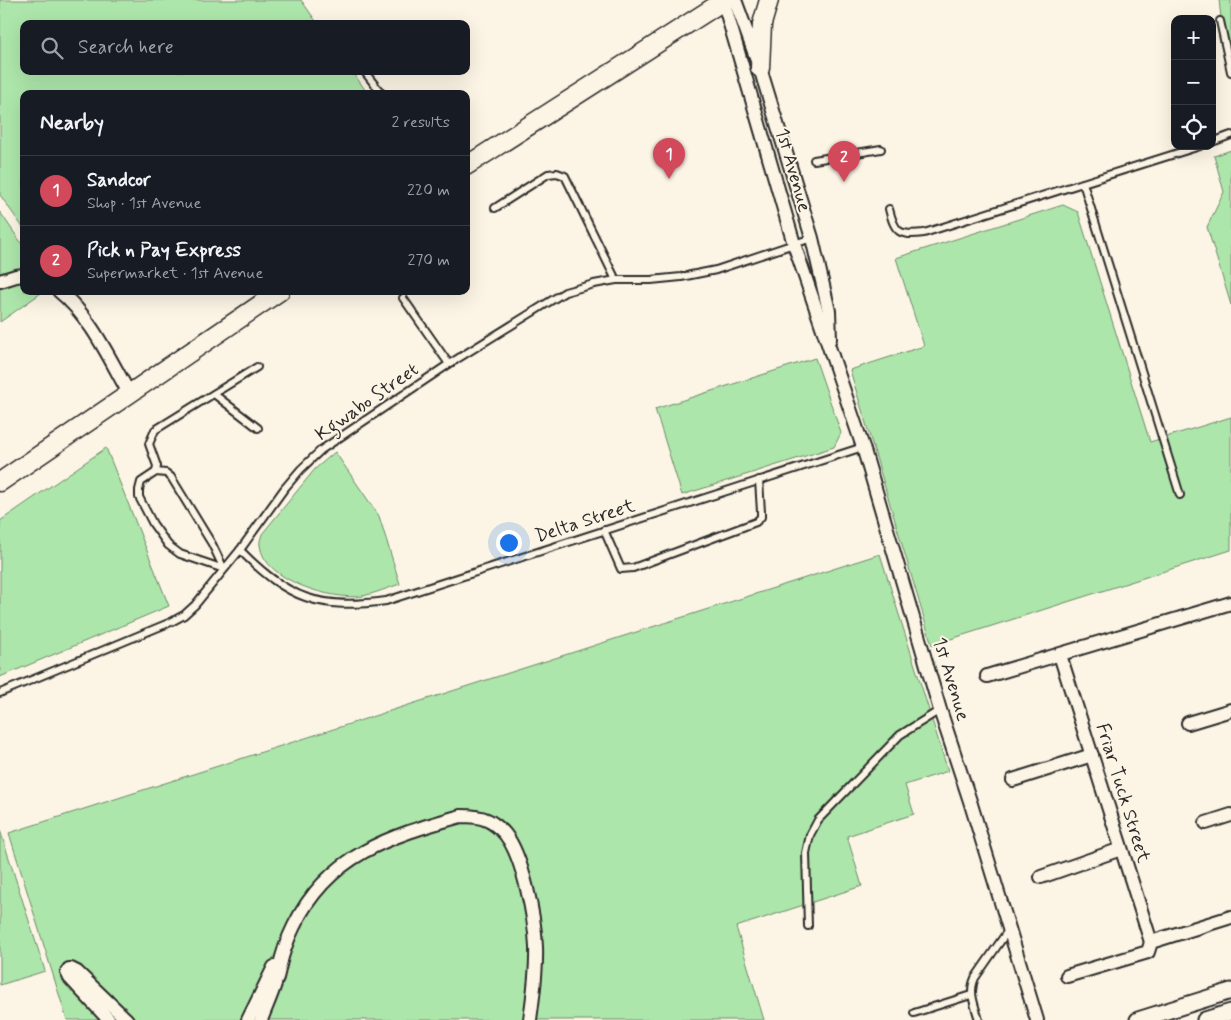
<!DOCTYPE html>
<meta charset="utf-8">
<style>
body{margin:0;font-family:Mynerve,sans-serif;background:#242831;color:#f1f3f6}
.controls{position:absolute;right:15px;top:15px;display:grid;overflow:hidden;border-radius:10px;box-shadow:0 5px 20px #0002}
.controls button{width:45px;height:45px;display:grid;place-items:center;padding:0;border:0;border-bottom:1px solid #363941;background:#171b24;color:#f1f3f6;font:25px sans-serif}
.you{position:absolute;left:508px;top:542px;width:18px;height:18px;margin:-12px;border:4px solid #fff;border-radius:50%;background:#1a73e8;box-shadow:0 0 0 8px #1a73e833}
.badge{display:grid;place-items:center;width:32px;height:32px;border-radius:50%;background:#d1495b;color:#fff;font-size:16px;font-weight:700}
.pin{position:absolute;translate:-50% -41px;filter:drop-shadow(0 1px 2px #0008)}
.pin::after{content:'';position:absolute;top:26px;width:18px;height:15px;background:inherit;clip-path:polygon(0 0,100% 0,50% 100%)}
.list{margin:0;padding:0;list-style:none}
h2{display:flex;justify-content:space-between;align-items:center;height:65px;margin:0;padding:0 20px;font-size:21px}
h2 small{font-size:16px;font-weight:400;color:#9ea1a6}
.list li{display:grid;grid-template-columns:32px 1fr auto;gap:15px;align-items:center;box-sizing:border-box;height:70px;padding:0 20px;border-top:1px solid #363941}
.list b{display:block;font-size:19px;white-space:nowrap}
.list p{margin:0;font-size:16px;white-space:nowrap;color:#9ea1a6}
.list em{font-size:16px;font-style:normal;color:#9ea1a6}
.icon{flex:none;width:28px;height:28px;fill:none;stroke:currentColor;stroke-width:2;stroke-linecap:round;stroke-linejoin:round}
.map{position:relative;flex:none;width:1231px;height:1020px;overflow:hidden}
.search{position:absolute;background:#171b24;box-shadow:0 5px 20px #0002;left:20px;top:20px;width:450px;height:55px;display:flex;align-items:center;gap:12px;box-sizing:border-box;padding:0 18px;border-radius:10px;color:#9ea1a6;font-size:19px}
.panel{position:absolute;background:#171b24;box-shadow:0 5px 20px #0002;left:20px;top:90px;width:450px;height:205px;border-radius:10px}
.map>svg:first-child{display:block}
.grass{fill:#ade6aa;stroke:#6c886a}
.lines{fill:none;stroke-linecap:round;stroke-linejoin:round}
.service-casing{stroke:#2b2b2b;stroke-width:10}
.minor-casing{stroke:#2b2b2b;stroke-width:16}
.tertiary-casing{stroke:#2b2b2b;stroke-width:19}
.secondary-casing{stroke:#2b2b2b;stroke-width:21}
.service{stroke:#fcf5e5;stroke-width:6}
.minor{stroke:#fcf5e5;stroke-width:12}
.tertiary{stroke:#fcf5e5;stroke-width:15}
.secondary{stroke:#fcf5e5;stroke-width:18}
.labels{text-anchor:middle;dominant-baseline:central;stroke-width:4;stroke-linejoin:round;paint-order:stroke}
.street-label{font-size:19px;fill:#2b2b2b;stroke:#fcf5e5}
</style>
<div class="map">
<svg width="1231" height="1020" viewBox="0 0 1231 1020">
<rect width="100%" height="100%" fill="#fcf5e5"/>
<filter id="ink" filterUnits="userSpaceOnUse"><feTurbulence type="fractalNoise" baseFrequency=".02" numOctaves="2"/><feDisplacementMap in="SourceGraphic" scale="10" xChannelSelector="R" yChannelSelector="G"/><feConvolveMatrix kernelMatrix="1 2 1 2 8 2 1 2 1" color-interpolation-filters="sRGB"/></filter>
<g filter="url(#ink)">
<g class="grass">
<polygon points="0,0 301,0 318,24 24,24 24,71 352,71 368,94 24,94 24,229 0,195"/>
<polygon points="1219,0 1231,0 1231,50 1222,27"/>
<polygon points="1231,150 1231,305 1207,227 1224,192 1214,156"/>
<polygon points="1063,205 1078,212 1150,442 1231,417 1231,550 932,645 850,370 924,346 896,258"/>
<polygon points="0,212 24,247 24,291 44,291 0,322"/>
<polygon points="815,358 841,433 834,447 682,495 655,409"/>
<polygon points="106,448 169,606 0,677 0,521"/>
<path d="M335 452 379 516 400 584C388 588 376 593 363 596 334 601 263 581 260 545 259 542 261 538 262 534L315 469Z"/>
<polygon points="880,554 948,771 905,785 914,814 847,836 862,886 736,927 764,1020 67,1020 9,833"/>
<polygon points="0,830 45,971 0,985"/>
</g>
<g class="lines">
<defs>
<g id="service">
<polyline points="1220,21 1231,72"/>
<polyline points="364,71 382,94"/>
<polyline points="1212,142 1231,135"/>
<polyline points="814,160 881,149"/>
<polyline points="1083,183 1180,495"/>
<polyline points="495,208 548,174 557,173 565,176 616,280"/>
<path d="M889 209C895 233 899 236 924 233L1200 146"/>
<polyline points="403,298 449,364"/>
<polyline points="214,394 258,428"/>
<polygon points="156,472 166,473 171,477 212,544 224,569 180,554 168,545 153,524 139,497 139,490 141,482"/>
<polyline points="156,472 157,466 149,444 155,430 257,367"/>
<polyline points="604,530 621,569 633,568 756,522 761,517 761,512 759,480"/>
<path d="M240 550C288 599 319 610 386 601L863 447"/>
<polyline points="0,693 171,622 184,615 195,605 240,550 284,489 301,469 321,450 449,364 565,292 594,284 616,280 651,280 681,277 716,270 812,238"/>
<polyline points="808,926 806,853 810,835 818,820 900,735 940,710"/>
<polyline points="914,1013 971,995"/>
<path d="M979 1020C975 1005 968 993 975 978L1009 929"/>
</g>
<g id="minor">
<polyline points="723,0 794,244 863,447 940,710 970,801 1037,1020"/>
<polyline points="735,0 760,68 812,238 829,311 830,339"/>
<polyline points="0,281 16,276 24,275"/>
<path d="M59 291C91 317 109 358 129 393"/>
<polyline points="1060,655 1151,942"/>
<polyline points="987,676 1231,603"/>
<polyline points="1188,723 1231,710"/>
<polyline points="1013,780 1092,755"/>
<polyline points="1206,823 1231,815"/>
<polyline points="1041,877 1121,849"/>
<polyline points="1067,976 1148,952 1151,942 1231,917"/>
<polyline points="109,1020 70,978 67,972 69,969 71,969 77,972 127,1020"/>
<polyline points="248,1020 274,967"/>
<path d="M261 1020C267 1004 276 986 279 969 282 955 287 940 294 926 328 855 390 836 461 816 469 816 479 816 487 820 492 822 501 829 505 834 523 856 535 919 536 947 537 972 533 996 530 1020"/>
</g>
<g id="tertiary">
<polyline points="1138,1020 1231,991"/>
<polyline points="1205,1020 1231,1012"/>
</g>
<g id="secondary">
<polyline points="760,68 762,24 769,0"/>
<polyline points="466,166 725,0"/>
<polyline points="0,482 280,291"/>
</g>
</defs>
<use href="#service" class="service-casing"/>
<use href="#minor" class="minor-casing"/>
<use href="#tertiary" class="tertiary-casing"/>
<use href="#secondary" class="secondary-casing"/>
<use href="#service" class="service"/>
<use href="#minor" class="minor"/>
<use href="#tertiary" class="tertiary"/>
<use href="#secondary" class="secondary"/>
</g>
</g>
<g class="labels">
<g class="street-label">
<text transform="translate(793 170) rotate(74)">1st Avenue</text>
<text transform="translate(367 402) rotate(-35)">Kgwabo Street</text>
<text transform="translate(585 521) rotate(-18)">Delta Street</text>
<text transform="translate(951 679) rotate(73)">1st Avenue</text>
<text transform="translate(1123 793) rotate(73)">Friar Tuck Street</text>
</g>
</g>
</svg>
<div class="controls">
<button>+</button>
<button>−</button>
<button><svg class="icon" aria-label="locate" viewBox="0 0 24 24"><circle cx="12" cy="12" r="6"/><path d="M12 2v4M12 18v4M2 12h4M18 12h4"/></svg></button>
</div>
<div class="you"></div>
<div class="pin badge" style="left:669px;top:179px">1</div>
<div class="pin badge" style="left:844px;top:182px">2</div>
<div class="search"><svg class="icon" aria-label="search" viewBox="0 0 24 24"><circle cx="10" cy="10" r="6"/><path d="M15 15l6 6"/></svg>Search here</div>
<section class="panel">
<h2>Nearby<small>2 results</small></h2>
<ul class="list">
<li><span class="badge">1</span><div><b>Sandcor</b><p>Shop · 1st Avenue</p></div><em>220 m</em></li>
<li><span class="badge">2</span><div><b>Pick n Pay Express</b><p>Supermarket · 1st Avenue</p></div><em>270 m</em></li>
</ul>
</section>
</div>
